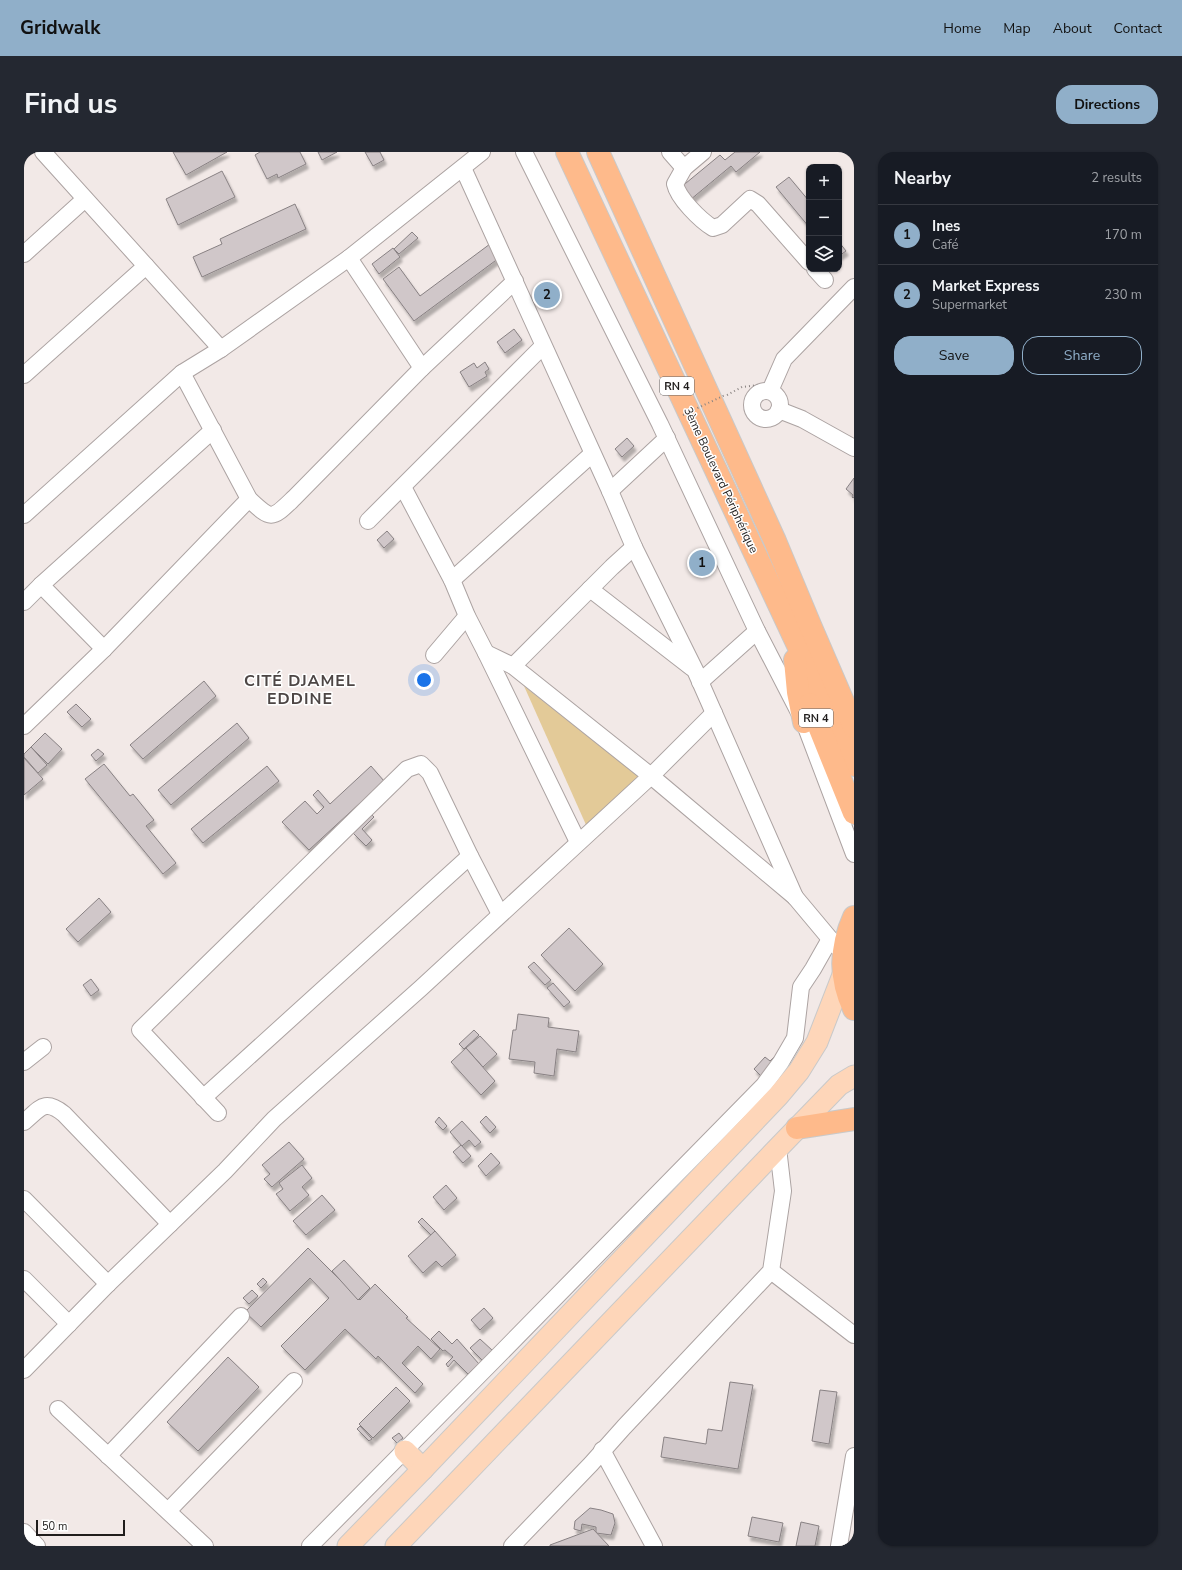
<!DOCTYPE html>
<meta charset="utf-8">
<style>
body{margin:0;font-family:"Nunito Sans",sans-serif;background:#242831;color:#f1f3f6}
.controls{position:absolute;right:12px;top:12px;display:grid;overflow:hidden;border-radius:8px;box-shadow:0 1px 3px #0004}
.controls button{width:36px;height:36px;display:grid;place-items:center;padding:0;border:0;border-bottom:1px solid #363941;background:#171b24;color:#f1f3f6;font:20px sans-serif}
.scale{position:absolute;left:12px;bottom:10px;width:89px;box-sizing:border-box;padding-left:4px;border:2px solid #201d1c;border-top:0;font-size:11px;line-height:14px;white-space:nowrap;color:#201d1c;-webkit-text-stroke:3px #fff;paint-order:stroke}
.you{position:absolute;left:400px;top:528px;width:14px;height:14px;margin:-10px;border:3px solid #fff;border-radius:50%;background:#1a73e8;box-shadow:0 0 0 6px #1a73e833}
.badge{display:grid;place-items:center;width:26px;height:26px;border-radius:50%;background:#90afc9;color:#111;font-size:13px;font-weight:700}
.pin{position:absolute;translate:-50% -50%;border:2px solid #fff;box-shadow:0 1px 4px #0006}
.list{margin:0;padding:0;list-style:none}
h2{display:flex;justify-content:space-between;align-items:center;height:52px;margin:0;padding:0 16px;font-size:17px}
h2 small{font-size:13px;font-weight:400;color:#9ea1a6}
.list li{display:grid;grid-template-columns:26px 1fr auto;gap:12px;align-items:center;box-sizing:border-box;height:60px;padding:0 16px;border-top:1px solid #363941}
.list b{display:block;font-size:15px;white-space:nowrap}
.list p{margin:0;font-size:13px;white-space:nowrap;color:#9ea1a6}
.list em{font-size:13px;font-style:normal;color:#9ea1a6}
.actions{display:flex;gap:8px;padding:12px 16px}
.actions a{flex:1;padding:9px 0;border:1px solid #90afc9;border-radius:16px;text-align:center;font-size:14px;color:#90afc9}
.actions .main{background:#90afc9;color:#111}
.icon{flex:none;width:22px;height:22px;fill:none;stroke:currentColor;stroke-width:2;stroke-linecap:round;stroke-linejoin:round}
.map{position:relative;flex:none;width:830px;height:1394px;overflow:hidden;border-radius:16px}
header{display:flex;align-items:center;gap:24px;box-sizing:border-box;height:56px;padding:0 20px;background:#90afc9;color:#111}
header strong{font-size:19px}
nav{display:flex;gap:22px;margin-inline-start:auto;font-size:14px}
.intro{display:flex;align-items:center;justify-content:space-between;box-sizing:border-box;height:96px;padding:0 24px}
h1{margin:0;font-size:28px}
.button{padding:10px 18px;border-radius:16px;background:#90afc9;color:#111;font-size:14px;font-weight:700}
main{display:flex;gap:24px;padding:0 24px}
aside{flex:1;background:#171b24;border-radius:16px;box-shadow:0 1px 3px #0004}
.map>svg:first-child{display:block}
.green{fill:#e3ca98}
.building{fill:#d0c7c9;stroke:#888183;filter:url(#shadow)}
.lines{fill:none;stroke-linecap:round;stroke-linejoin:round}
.minor-casing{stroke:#aca3a2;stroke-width:18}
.major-casing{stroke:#c9c9c9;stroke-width:23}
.highway-casing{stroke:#c9c9c9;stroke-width:24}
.path{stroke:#8a8482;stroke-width:2;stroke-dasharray:1 3;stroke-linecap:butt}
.minor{stroke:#fff;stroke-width:16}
.major{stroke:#fed6b9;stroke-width:21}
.highway{stroke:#feba8b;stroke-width:22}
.path-bridge{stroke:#8a8482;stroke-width:2;stroke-dasharray:1 3;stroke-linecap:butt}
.labels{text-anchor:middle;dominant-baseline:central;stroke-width:3;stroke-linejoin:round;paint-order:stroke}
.shield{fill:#fff;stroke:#636160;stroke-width:1}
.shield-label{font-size:11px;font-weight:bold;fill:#201d1c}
.street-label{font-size:12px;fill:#201d1c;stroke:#fff}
.district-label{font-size:16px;font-weight:bold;letter-spacing:1px;fill:#4d4645;stroke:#fff}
</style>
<header>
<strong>Gridwalk</strong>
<nav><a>Home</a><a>Map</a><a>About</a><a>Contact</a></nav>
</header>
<div class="intro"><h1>Find us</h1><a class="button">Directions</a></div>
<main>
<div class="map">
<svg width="830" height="1394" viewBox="0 0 830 1394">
<defs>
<filter id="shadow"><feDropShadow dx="2.5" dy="4.5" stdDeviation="1" flood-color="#0004"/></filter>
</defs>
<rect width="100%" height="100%" fill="#f2e9e7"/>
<polygon class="green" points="500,534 614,624 563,675"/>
<g class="building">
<polygon points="149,0 203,0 162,23"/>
<polygon points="236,0 276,0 282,12 254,26 253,22 243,27 231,3"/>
<polygon points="294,0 313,0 298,8"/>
<polygon points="341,0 356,0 360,8 349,14"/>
<polygon points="711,0 736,0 712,20 707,14 666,48 656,36 696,3 701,8"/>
<polygon points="198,19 211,45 154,73 142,47"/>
<polygon points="765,25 785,49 785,75 752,35"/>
<polygon points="271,52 282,77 178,125 169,105 198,92 196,87"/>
<polygon points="388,80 394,86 375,102 370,97"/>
<polygon points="815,90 822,99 815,104"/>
<polygon points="466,92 475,106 390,169 359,127 375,115 396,144"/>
<polygon points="369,96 376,105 355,122 348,112"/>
<polygon points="490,177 498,188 481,201 473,190"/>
<polygon points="461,210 465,217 461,220 463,224 445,235 436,220 450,211 453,216"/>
<polygon points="603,286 610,294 598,305 591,297"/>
<polygon points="830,326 830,345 829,346 828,345 829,343 822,337"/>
<polygon points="363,379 370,387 360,396 353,388"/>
<polygon points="180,529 192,544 119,607 106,593"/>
<polygon points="52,552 67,567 58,575 43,560"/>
<polygon points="213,571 225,586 147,653 134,638"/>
<polygon points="21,581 38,597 24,612 7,595"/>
<polygon points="7,595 23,613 14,621 0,605 0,602"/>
<polygon points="74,597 80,602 72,609 67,603"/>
<polygon points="0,606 19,627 0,643"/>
<polygon points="80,612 106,644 109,642 130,668 122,674 152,711 139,722 61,627"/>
<polygon points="243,614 255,629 179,691 167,677"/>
<polygon points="347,614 360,629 285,698 258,670 281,649 293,662 300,655 289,643 294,638 306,652"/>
<polygon points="348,663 350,665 338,677 348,688 342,694 329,681"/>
<polygon points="75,746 87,760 54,790 42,777"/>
<polygon points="545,776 579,812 551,839 517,803"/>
<polygon points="510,810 527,828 521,833 504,815"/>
<polygon points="67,827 75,838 67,844 59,833"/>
<polygon points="529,831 546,850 540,855 523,836"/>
<polygon points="494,862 525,866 524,875 555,879 552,900 533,897 530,924 510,921 511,910 485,907 489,878 492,878"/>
<polygon points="450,878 455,883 440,897 435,892"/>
<polygon points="456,884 473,902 459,915 442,896"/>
<polygon points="442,896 471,929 457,943 427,910"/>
<polygon points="754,901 740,927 730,917 741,905 746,909"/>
<polygon points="462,964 472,975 466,981 456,970"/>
<polygon points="415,965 423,974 419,978 411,970"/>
<polygon points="438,969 457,990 451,995 445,988 438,994 426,980"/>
<polygon points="265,990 280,1007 248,1035 240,1027 246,1022 238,1013"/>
<polygon points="437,993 447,1004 439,1011 429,1000"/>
<polygon points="467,1001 476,1011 462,1024 454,1014"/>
<polygon points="278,1013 288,1026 278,1035 285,1043 266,1059 252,1042 259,1037 255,1031"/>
<polygon points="422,1033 433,1046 420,1058 409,1045"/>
<polygon points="298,1043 311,1058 282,1083 269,1069"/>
<polygon points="398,1066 412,1080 408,1084 394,1070"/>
<polygon points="411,1079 432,1103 418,1115 412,1109 399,1121 384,1104"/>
<polygon points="284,1096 336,1148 351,1132 384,1165 382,1166 416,1197 407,1207 394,1194 378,1211 399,1232 391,1241 354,1204 352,1207 321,1177 281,1218 257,1194 305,1146 286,1126 237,1175 221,1160"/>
<polygon points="320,1108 346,1136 334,1148 308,1119"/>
<polygon points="239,1126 243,1130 237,1136 233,1132"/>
<polygon points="228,1138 234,1144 225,1152 219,1146"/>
<polygon points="460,1156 469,1166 456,1178 447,1168"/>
<polygon points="415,1179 428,1192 433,1187 455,1212 444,1222 430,1208 424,1215 422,1212 429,1205 421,1198 419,1199 407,1187"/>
<polygon points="456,1187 469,1199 459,1209 446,1196"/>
<polygon points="204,1205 235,1235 174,1299 143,1270"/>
<polygon points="706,1230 729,1233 714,1317 637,1305 640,1285 682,1292 684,1277 698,1279"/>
<polygon points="372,1235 386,1249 349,1286 335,1272"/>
<polygon points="796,1238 813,1240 805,1292 788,1289"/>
<polygon points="336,1274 348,1287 345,1289 333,1277"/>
<polygon points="375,1281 379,1286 373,1291 368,1286"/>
<polygon points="566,1356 577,1358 589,1362 591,1371 587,1383 572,1381 572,1375 558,1372 557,1379 550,1377 551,1369"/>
<polygon points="728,1365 759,1371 755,1390 724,1384"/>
<polygon points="777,1370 795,1374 791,1394 772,1394"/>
<polygon points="569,1377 585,1394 526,1394 526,1393"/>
</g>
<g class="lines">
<defs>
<g id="minor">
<polyline points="19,0 197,197"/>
<polyline points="500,0 636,272 733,479 780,570 830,702"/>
<polyline points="646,0 660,16"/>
<path d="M679 0 660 16 651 32C654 46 676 68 689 76L698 73 726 47 734 52 785 110"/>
<polyline points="439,16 586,339 610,395 671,518 771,745"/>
<polyline points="0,102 61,47"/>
<polyline points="325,106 398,216"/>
<polyline points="791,117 801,128"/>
<path d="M158 221 225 347C248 369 248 367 270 346L398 216 491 129"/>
<polyline points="0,223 122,114"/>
<circle cx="742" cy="253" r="14"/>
<polyline points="746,239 760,207 830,135"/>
<polyline points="755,258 778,267 830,296"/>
<polyline points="379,335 428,428 443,464 462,501 554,690"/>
<polyline points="586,339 643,286"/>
<polyline points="0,363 158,221 197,197 325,106 458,0"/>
<polyline points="344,369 519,194"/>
<polyline points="428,428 568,302"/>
<polyline points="17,433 80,497"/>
<polyline points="566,437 668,516"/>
<polyline points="0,450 17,433 189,278"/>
<polyline points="462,501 489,514 627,624 771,745 812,794"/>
<polyline points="410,503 443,464"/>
<polyline points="489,514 588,415 610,395"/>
<polyline points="676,530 733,479"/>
<polyline points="0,574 80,497 225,347"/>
<polyline points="0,910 19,895"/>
<polyline points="179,946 446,704"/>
<polyline points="194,961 116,878 383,617 397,612 406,621 446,704 476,762"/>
<path d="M0 970C16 957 20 946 40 962L146 1072"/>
<polyline points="0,1047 84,1132"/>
<polyline points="747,1119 830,1183"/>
<polyline points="0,1127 45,1172"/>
<polyline points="0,1218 84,1132 201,1019 250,967 397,836 627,624 690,561"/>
<polyline points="34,1257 181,1394"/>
<polyline points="578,1298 630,1394"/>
<polyline points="84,1304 217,1164"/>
<polyline points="144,1359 270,1229"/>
<polyline points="0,1380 13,1394"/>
<polyline points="286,1394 473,1205 740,933 757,910 771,886 777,835 789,817 806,787"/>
<polyline points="488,1394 567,1312 600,1275 747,1119 759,1039 754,996"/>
<polyline points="815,1394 830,1304"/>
</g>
<g id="major">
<polyline points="381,1299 399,1317"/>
<polyline points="324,1394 399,1317 754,944 775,919 793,890 819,823"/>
<polyline points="372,1394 754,996 815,933 830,924"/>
</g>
<g id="highway">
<polyline points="543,0 830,613"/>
<polyline points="574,0 751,389 786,473 830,575"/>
<polyline points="771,508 774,540 780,570"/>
<polyline points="786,552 830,661"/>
<path d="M830 765C816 796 815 826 830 857"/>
<polyline points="773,976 830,967"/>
</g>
</defs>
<use href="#minor" class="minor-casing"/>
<use href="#major" class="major-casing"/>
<use href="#highway" class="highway-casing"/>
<polyline class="path" points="703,243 718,235 735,233"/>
<use href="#minor" class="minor"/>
<use href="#major" class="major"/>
<use href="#highway" class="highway"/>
<polyline class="path-bridge" points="659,263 701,243"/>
</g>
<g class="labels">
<g class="shield">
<rect x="636" y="225" width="34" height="18" rx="3"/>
<rect x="775" y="557" width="34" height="18" rx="3"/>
</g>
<g class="shield-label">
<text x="653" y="234">RN 4</text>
<text x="792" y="566">RN 4</text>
</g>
<g class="street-label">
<text transform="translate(697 328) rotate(65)">3ème Boulevard Périphérique</text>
</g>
<g class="district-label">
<text x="276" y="529">CITÉ DJAMEL<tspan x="276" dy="18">EDDINE</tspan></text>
</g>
</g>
</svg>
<div class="controls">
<button>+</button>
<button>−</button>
<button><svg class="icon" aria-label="layers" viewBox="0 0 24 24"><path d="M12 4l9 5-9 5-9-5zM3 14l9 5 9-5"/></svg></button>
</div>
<div class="scale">50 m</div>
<div class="you"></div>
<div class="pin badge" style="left:678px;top:411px">1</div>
<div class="pin badge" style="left:523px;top:143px">2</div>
</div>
<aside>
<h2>Nearby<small>2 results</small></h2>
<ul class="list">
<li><span class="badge">1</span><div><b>Ines</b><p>Café</p></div><em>170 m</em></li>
<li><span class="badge">2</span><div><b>Market Express</b><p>Supermarket</p></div><em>230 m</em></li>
</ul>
<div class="actions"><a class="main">Save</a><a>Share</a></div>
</aside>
</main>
